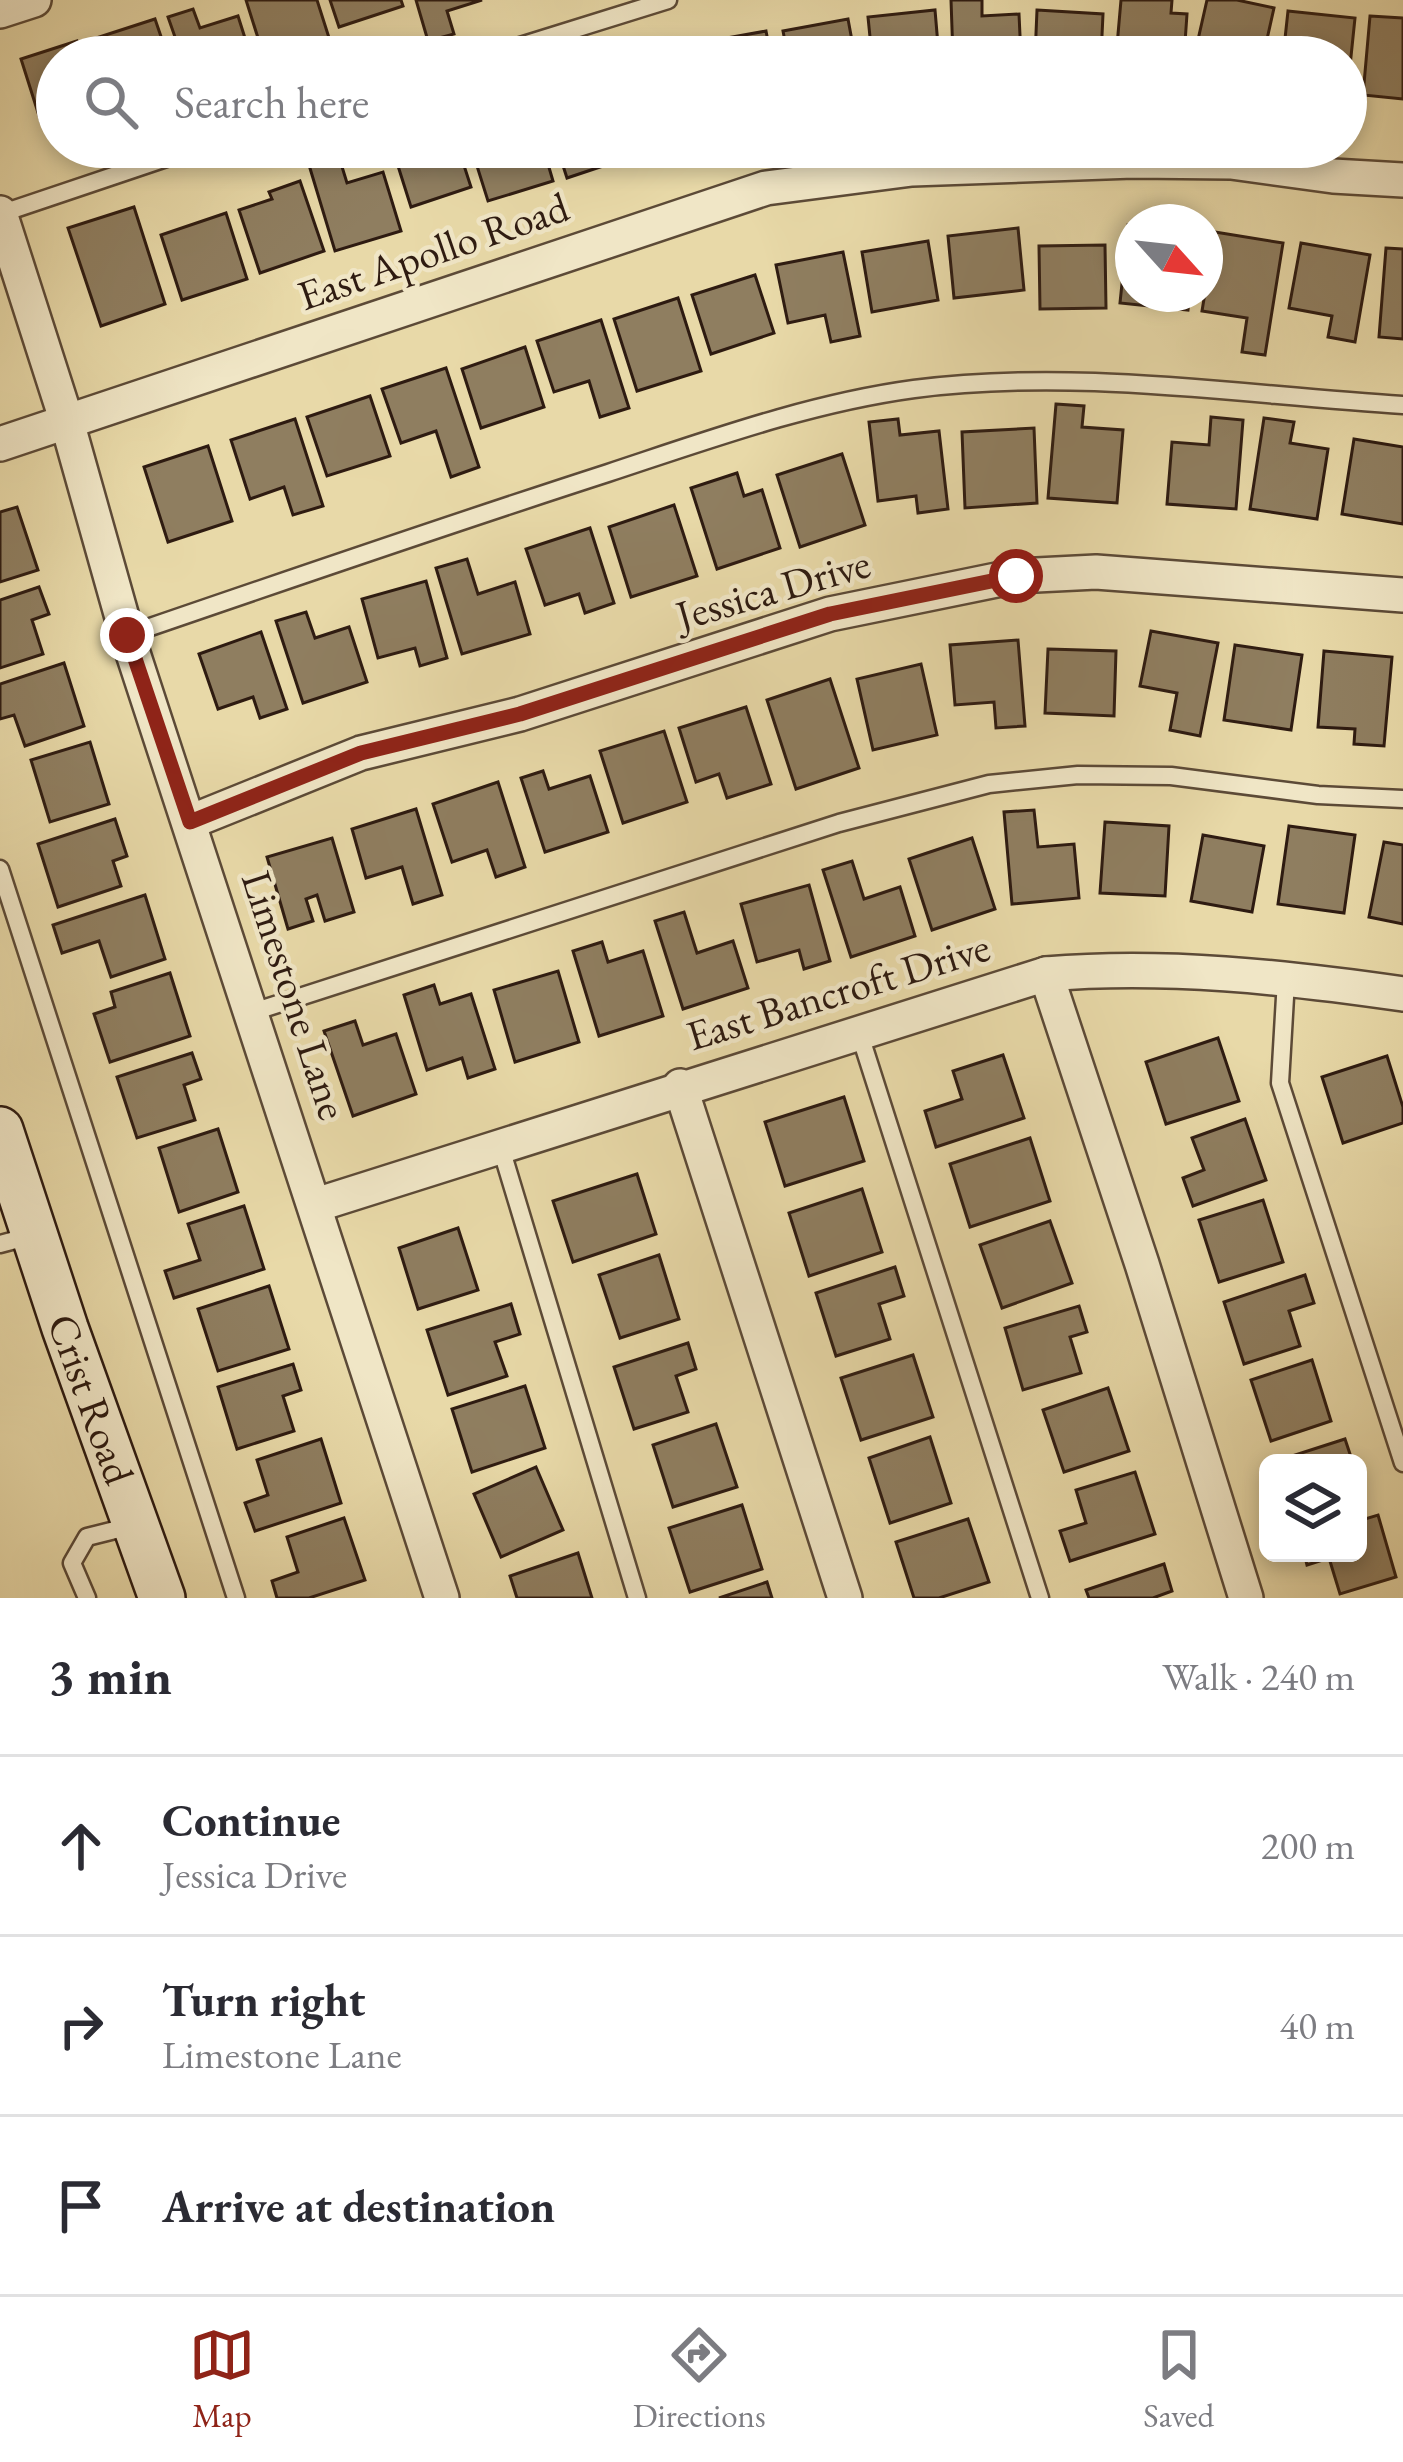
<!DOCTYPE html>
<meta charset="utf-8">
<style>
body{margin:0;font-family:"EB Garamond",serif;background:#f7f7f7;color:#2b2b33}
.controls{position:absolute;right:36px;bottom:36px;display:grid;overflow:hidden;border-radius:18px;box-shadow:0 6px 18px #0003}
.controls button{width:108px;height:108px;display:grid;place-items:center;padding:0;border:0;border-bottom:3px solid #e1e1e2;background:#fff;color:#2b2b33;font:60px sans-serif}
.compass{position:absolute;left:1115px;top:204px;width:108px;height:108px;border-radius:50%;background:#fff;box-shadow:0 6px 18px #0003;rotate:117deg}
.stop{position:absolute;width:36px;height:36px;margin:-27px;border:9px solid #8f2418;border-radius:50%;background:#fff}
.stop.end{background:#8f2418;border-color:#fff;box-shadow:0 3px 12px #0008}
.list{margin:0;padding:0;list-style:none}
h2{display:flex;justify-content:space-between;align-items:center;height:156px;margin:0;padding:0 48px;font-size:51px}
h2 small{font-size:39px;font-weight:400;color:#7c7c81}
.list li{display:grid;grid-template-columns:78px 1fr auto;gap:36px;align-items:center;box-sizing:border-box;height:180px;padding:0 48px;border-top:3px solid #e1e1e2}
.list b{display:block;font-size:45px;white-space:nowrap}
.list p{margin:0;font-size:39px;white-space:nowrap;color:#7c7c81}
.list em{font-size:39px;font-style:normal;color:#7c7c81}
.icon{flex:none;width:66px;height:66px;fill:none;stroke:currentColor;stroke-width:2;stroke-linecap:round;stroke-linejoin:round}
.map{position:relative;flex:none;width:1403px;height:1598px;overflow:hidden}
.search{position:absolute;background:#fff;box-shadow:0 6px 18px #0003;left:36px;right:36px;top:36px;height:132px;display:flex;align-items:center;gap:30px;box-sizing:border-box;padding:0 42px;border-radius:66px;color:#7c7c81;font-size:45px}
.sheet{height:696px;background:#fff}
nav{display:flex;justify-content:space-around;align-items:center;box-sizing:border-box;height:168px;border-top:3px solid #e1e1e2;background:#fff;font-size:33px;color:#7c7c81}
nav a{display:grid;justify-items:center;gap:6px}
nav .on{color:#8f2418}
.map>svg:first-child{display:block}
.building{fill:#8f7e60;stroke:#2e1b11;stroke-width:3}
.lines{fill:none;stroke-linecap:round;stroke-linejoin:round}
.lane-casing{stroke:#5c4a37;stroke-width:21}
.street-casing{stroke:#5c4a37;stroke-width:38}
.secondary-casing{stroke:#2e1b11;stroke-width:50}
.lane{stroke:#f0e6c6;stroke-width:16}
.street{stroke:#f0e6c6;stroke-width:33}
.secondary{stroke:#f0e6c6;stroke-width:45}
.route{stroke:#8f2418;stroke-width:15}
.labels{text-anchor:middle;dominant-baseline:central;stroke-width:9;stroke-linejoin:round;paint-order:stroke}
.street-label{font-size:42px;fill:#2e1b11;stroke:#f0e6c6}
</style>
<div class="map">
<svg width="1403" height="1598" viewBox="0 0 1403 1598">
<rect width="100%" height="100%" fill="#e8d9a8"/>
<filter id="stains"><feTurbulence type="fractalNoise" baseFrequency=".00167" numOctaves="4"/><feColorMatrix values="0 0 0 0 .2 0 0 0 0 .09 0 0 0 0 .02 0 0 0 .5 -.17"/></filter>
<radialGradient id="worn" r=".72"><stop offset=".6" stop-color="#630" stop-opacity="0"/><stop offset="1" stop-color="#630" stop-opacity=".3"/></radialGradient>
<g class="building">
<polygon points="246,0 317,0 331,44 289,57 264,57"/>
<polygon points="330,0 401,0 403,6 339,27"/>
<polygon points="416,0 482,0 447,11 454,34 428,41"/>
<polygon points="951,0 982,0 982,16 1019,14 1021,57 953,57"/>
<polygon points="1121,0 1172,0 1171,13 1187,14 1184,57 1116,57"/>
<polygon points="1207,0 1237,0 1274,8 1263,57 1216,57 1195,53"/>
<polygon points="193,9 200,28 238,16 251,57 182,57 168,17"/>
<polygon points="935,10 939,57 872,57 868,17"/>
<polygon points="1037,10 1103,14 1101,57 1035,57"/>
<polygon points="1288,11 1355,18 1347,95 1346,57 1283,57"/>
<polygon points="1370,16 1403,18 1403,99 1363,95"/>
<polygon points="155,19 168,57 95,57 90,40"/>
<polygon points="848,19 855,57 788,57 783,31"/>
<polygon points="766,31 771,57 702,57 699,43"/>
<polygon points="77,41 82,57 57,57 57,117 41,122 21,59"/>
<polygon points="392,147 458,147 471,187 411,207"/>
<polygon points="471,147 543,147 553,181 488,201"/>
<polygon points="557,147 626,147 630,157 567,178"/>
<polygon points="339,157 347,183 383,172 401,231 335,251 309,165"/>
<polygon points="300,181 324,251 260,273 239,210 272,199 269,192"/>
<polygon points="134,207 165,304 101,326 68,228"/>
<polygon points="226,213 247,279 182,300 161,235"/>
<polygon points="1128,225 1133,226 1133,294 1190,294 1188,310 1120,303"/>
<polygon points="1018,228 1024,290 954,298 948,236"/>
<polygon points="1215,232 1283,243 1265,355 1242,352 1247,318 1202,311"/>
<polygon points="928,241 938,300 872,312 862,252"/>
<polygon points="1301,243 1370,255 1355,342 1328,337 1332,316 1289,308"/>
<polygon points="1105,245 1106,308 1040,309 1039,246"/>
<polygon points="1386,248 1403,249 1403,339 1379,337"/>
<polygon points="843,252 860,336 831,342 825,315 788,323 776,265"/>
<polygon points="755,275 774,333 711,354 692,295"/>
<polygon points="678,298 701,371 637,391 614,319"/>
<polygon points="601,320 629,408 600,417 589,381 554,392 537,341"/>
<polygon points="525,347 544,407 481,428 462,369"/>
<polygon points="446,368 479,467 451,477 436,431 401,443 382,389"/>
<polygon points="370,396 390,456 327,476 307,417"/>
<polygon points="1056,404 1084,406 1082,427 1123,430 1117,503 1048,498"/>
<polygon points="1211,417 1243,420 1236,509 1167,504 1172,442 1209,445"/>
<polygon points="1264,418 1294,422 1290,443 1328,449 1317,519 1250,509"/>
<polygon points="295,419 323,506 293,515 284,487 250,499 231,440"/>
<polygon points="898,419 900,435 939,431 948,509 918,513 916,496 878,501 869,422"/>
<polygon points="1034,428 1037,503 965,508 962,432"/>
<polygon points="1354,439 1403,447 1403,524 1342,514"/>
<polygon points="208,446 232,521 168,542 144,467"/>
<polygon points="842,454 865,525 800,547 777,475"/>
<polygon points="737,473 744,496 762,490 780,548 717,569 691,488"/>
<polygon points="674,505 697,576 631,597 609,527"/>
<polygon points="17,507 38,570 0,582 0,512"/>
<polygon points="590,528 614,603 585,613 579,594 545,605 526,549"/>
<polygon points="467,559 478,594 515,582 530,634 462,654 436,568"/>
<polygon points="426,581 447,658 420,666 415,648 378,658 362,599"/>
<polygon points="39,587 49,614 32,620 43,654 0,668 0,600"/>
<polygon points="306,612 315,638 349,627 367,682 303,703 276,621"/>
<polygon points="1151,631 1218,643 1200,736 1170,730 1177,693 1140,686"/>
<polygon points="261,632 287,709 260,718 253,697 218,709 199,654"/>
<polygon points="1018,640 1025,726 996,728 994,702 955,705 950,645"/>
<polygon points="1235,645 1302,655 1291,730 1224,720"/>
<polygon points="1048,649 1116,651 1114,716 1045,713"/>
<polygon points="1324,651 1392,657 1384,746 1354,744 1355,729 1318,727"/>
<polygon points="64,663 84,726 25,746 14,715 0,719 0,684"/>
<polygon points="921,664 937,735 873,750 857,679"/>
<polygon points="830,679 859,768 796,789 767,700"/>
<polygon points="746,707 771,784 727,798 719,774 696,782 679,728"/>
<polygon points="664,731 687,802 623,823 600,751"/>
<polygon points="90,742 109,804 50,822 31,760"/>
<polygon points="543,771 549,789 590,776 608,832 545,852 521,778"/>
<polygon points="498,782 525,867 496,877 487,850 452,862 433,804"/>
<polygon points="416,809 442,895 413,904 402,867 366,878 352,829"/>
<polygon points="1034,810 1038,847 1074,844 1079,898 1012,904 1004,812"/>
<polygon points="115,819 127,856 113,861 121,886 58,907 38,844"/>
<polygon points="1105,822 1169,826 1165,896 1100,893"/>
<polygon points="1289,826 1355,835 1344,913 1278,904"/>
<polygon points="1203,835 1264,846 1252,912 1191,901"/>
<polygon points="332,838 354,912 325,921 317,895 306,899 313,921 288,929 267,857"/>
<polygon points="972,838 995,909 932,930 909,859"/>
<polygon points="1384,842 1403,845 1403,924 1369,917"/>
<polygon points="852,861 864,899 900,887 915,936 851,957 823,870"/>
<polygon points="809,885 830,961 804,969 799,950 757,962 741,904"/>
<polygon points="145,895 165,959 111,977 99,941 62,953 53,925"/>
<polygon points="684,912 697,953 733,941 748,988 683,1009 655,921"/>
<polygon points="602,942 608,962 643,951 663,1016 599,1036 573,951"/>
<polygon points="558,971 579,1042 515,1062 494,990"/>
<polygon points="170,973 190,1036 110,1062 94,1014 115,1007 111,992"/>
<polygon points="434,985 440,1004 471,994 495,1069 468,1078 462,1058 427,1070 404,995"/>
<polygon points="355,1021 363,1045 396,1034 416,1094 353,1116 324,1031"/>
<polygon points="1218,1038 1239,1101 1166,1124 1146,1062"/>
<polygon points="192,1053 201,1079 184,1085 195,1120 137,1138 117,1077"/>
<polygon points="1003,1055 1024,1118 936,1147 925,1111 962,1099 953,1071"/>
<polygon points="1387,1056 1403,1107 1403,1123 1343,1143 1322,1077"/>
<polygon points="844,1097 864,1161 785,1186 765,1122"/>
<polygon points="1245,1119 1266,1180 1193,1206 1183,1178 1204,1170 1192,1138"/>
<polygon points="218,1129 238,1192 179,1212 159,1148"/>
<polygon points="1030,1138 1050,1201 970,1227 950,1164"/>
<polygon points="637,1174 656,1234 573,1262 553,1201"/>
<polygon points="862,1189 882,1252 809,1276 789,1213"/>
<polygon points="1263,1200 1283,1262 1219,1282 1199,1220"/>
<polygon points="244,1206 264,1269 174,1298 165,1271 200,1260 188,1224"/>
<polygon points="1050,1221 1072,1283 1002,1308 980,1245"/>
<polygon points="458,1228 478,1290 418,1309 399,1248"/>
<polygon points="659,1255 679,1319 620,1338 599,1275"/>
<polygon points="895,1267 904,1296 879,1304 890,1339 836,1356 816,1293"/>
<polygon points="1305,1275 1314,1303 1289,1311 1300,1346 1244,1364 1224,1302"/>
<polygon points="269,1286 289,1349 218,1371 198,1309"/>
<polygon points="511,1304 520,1334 495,1342 507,1376 448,1395 427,1330"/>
<polygon points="1079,1306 1087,1332 1070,1337 1081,1373 1023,1390 1005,1328"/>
<polygon points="688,1343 696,1369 676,1376 688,1412 634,1429 614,1367"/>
<polygon points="913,1355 933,1417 861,1440 841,1378"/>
<polygon points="1312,1360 1331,1421 1271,1441 1251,1380"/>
<polygon points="293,1364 301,1390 283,1396 294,1431 237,1449 218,1387"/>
<polygon points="525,1386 545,1448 472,1472 452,1409"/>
<polygon points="1108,1388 1129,1451 1064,1472 1043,1410"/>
<polygon points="716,1424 737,1487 673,1507 653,1445"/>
<polygon points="930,1437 951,1503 890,1523 869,1458"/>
<polygon points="321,1439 341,1503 255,1531 245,1503 268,1495 257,1460"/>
<polygon points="1345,1439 1353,1463 1273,1463 1273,1462"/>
<polygon points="536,1467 563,1530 501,1557 474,1494"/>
<polygon points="1135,1472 1155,1534 1070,1561 1060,1531 1086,1523 1076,1490"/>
<polygon points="742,1505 762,1569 690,1592 669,1528"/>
<polygon points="1378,1515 1396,1577 1340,1594 1329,1558 1307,1565 1304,1553 1358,1553 1358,1521"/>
<polygon points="344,1518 365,1580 309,1598 277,1598 272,1581 298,1572 287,1537"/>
<polygon points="968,1519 989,1582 939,1598 914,1598 896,1542"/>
<polygon points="578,1553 592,1598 517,1598 510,1576"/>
<polygon points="1164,1564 1172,1591 1153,1598 1089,1598 1086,1590"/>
<polygon points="767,1582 772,1598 719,1598"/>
</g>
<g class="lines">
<defs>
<g id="lane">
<polyline points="485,57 668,0"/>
<polyline points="0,214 199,147"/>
<path d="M127 635C287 580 447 525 608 473 708 440 810 403 914 389 1078 368 1240 395 1403 405"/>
<polyline points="0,869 236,1598"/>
<polyline points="1286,980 1280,1083 1403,1463"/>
<polyline points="253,1012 839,823 989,784 1078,775 1171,776 1318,795 1403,799"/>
<polyline points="859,1032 1040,1598"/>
<polyline points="500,1145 637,1598"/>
<polyline points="0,1244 34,1235"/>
<polyline points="87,1598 72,1563 87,1537 135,1525"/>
</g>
<g id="street">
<polyline points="0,11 34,0"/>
<polyline points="0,213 67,422 127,635 442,1598"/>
<polyline points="0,444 766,188 912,169 1133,161 1231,162 1333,176 1403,180"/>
<polyline points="190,822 361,753 520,714 830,614 1016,576 1096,572 1403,595"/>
<polyline points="1046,974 1142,1264 1246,1598"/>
<polyline points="680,1086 845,1598"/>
<path d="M316 1205 1046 974C1164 964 1286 977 1403 994"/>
</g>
<polyline id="secondary" points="0,1130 65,1328 162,1598"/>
</defs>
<use href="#lane" class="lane-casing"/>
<use href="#street" class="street-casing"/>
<use href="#secondary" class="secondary-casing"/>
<use href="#lane" class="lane"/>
<use href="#street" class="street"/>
<use href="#secondary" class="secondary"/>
</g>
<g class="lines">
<polyline class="route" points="127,635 190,822 361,753 520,714 830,614 1016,576"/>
</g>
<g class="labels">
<g class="street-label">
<text transform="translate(433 251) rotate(-19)">East Apollo Road</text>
<text transform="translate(773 589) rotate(-16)">Jessica Drive</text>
<text transform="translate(838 991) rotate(-17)">East Bancroft Drive</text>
<text transform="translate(295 995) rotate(72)">Limestone Lane</text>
<text transform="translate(91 1399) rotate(70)">Crist Road</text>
</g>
</g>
<rect width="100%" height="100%" filter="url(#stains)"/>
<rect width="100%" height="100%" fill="url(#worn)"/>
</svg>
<div class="controls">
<button><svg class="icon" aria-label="layers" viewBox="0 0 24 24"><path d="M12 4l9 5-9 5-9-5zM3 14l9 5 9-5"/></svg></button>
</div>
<svg class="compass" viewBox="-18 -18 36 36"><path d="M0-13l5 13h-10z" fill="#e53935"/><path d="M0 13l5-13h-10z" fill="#7c7c81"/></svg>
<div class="stop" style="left:1016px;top:576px"></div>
<div class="stop end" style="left:127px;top:635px"></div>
<div class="search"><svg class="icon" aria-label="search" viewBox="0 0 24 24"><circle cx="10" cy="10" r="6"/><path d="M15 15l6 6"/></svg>Search here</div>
</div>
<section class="sheet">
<h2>3 min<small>Walk · 240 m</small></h2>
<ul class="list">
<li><svg class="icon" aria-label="ahead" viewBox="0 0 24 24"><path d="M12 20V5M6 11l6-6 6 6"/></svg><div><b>Continue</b><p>Jessica Drive</p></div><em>200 m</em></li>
<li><svg class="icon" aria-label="right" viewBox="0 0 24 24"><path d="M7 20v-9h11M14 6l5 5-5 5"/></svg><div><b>Turn right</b><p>Limestone Lane</p></div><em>40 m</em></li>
<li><svg class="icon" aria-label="arrive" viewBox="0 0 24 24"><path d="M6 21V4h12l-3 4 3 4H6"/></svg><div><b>Arrive at destination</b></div></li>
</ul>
</section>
<nav>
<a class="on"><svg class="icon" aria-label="map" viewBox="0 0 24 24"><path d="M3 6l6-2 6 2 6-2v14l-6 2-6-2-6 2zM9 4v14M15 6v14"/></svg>Map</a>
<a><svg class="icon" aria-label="directions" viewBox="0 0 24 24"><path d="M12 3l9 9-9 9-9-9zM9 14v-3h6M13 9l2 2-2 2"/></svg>Directions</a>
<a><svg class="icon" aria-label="saved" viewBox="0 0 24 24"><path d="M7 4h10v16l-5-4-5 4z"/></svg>Saved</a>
</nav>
